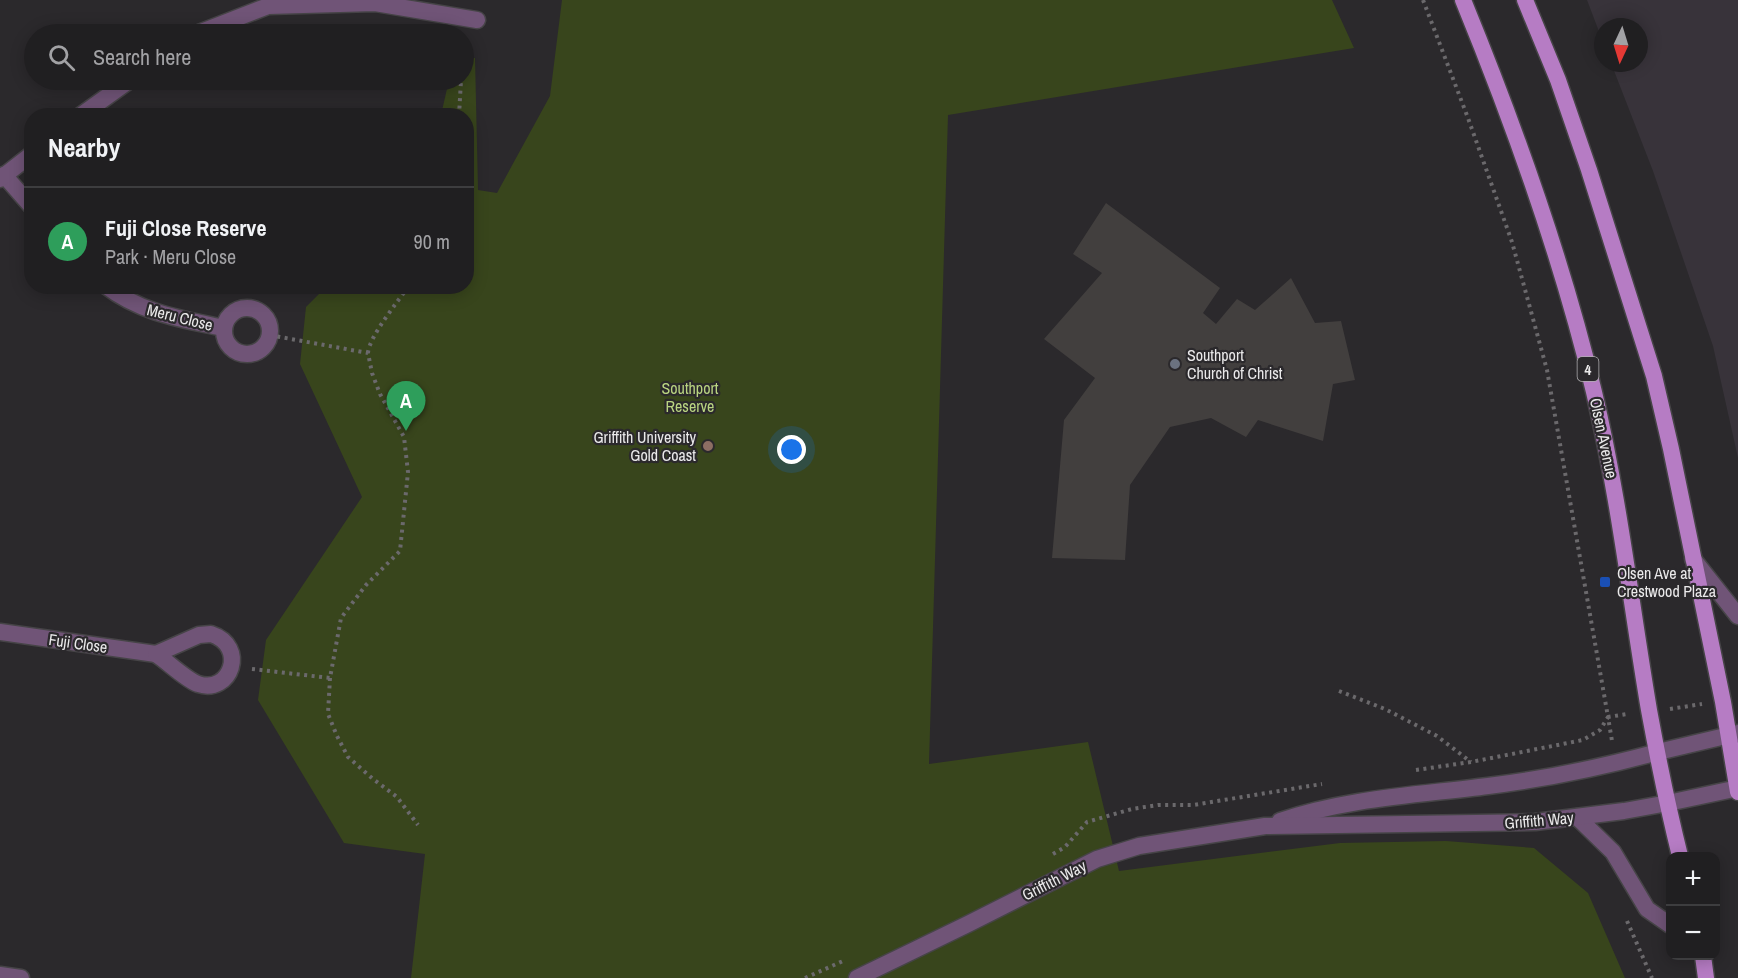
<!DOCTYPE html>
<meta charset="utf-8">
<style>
body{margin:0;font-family:"Archivo Narrow",sans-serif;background:#2d2c2e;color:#f1f3f6}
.controls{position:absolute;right:18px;bottom:18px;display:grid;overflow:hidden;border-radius:12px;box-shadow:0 3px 15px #0003}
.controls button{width:54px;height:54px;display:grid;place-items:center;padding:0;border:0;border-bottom:2px solid #3d3d3f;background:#201f21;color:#f1f3f6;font:30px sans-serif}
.compass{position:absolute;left:1594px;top:18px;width:54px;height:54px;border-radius:50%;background:#201f21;box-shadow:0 3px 15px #0003;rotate:184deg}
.you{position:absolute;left:792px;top:450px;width:21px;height:21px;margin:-15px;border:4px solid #fff;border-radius:50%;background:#1a73e8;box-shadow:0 0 0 9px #1a73e833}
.badge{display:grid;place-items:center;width:39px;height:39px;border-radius:50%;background:#bca0f2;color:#fff;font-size:20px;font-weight:700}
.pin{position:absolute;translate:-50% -50px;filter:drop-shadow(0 2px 3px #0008)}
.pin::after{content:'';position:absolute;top:32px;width:21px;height:18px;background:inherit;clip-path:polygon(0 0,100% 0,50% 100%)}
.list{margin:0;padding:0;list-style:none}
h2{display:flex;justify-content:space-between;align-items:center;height:78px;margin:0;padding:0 24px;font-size:26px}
h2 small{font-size:20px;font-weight:400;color:#a2a2a5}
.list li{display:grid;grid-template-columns:39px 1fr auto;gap:18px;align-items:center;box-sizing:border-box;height:108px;padding:0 24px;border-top:2px solid #3d3d3f}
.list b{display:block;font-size:22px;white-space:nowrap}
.list p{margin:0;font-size:20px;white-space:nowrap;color:#a2a2a5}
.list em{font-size:20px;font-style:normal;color:#a2a2a5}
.icon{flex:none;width:33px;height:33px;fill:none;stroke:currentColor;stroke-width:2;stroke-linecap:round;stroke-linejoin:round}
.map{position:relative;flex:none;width:1738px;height:978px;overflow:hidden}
.search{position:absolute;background:#201f21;box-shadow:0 3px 15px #0003;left:24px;top:24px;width:450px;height:66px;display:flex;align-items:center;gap:15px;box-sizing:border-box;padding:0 21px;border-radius:33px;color:#a2a2a5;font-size:22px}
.panel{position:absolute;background:#201f21;box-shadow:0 3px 15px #0003;left:24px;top:108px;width:450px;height:186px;border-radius:24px}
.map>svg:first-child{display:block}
.built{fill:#38333a}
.green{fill:#38451c}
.building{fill:#423f3e}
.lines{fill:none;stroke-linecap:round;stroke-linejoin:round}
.minor-casing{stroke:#464447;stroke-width:19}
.tertiary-casing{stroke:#464447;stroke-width:19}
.primary-casing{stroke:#464447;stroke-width:19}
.path{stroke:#6b696c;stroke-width:4;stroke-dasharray:3 4.5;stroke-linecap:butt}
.minor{stroke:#705477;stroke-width:16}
.tertiary{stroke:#705477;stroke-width:16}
.primary{stroke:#b67cc4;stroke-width:16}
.worship-dot{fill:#6b7280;stroke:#2b292c;stroke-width:2}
.education-dot{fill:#8d6e63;stroke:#2b292c;stroke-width:2}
.transit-dot{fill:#1a4fb4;stroke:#2b292c;stroke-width:2}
.labels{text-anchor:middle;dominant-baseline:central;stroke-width:4.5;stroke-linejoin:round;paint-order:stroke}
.shield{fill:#2b292c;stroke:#b1afb1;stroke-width:1.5}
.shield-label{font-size:15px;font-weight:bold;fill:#eae9ea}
.street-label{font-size:16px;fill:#eae9ea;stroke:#2b292c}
.poi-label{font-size:16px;fill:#eae9ea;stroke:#2b292c;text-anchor:start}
.park-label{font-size:16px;fill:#b9d481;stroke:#2b292c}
</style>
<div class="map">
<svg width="1738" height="978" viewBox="0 0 1738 978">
<rect width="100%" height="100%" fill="#2b292c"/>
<polygon class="built" points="1587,0 1738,0 1738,458 1713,346 1653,171 1611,63 1639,63 1639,27 1603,27 1603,42"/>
<polygon class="green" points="562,0 1332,0 1354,48 948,115 929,764 1088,742 1119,871 1340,843 1446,841 1534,848 1588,893 1625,978 411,978 425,854 344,843 258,700 266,640 362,497 300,364 306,307 326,287 466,286 466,116 441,115 449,80 464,80 464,57 475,58 478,190 497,193 550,96"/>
<polygon class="building" points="1106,203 1220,288 1203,313 1216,324 1237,299 1255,310 1291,278 1315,323 1341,321 1355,380 1333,384 1323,441 1258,420 1246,437 1211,418 1170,427 1130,485 1125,560 1052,558 1064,420 1095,378 1044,339 1102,273 1073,254"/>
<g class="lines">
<defs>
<g id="minor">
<polyline points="196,34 268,6 375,3 477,20"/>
<polyline points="80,116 130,80"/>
<polyline points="4,175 32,207"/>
<polyline points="0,179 32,154"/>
<path d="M106 286C141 313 182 319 224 328"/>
<circle cx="247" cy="331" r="23"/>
<polyline points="1693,559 1738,616"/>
<polyline points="0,632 156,654"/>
<path d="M211 634C248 646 231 695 198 684 185 679 168 662 156 654L199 635Z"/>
<polyline points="1658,752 1738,733"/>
<polyline points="1668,803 1738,788"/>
<polyline points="0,975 21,978"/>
</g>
<g id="tertiary">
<polyline points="1577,817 1613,852 1647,909 1670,925"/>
<path d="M1280 821C1347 798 1418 795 1488 786 1545 779 1603 767 1658 752"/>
<polyline points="857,978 968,924 1097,859 1139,846 1265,826 1535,822 1624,811 1668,803"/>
</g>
<g id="primary">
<path d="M1463 0C1515 127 1562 258 1594 392 1619 497 1631 604 1649 710 1658 759 1668 808 1680 856"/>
<polyline points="1525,0 1558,80 1589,170 1654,376 1671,449 1723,702 1738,792"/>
<polyline points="1703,956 1706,978"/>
</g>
</defs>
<use href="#minor" class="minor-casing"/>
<use href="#tertiary" class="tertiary-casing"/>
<use href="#primary" class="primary-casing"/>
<g class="path">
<polyline points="1423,0 1468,118 1512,242 1547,370 1608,717 1627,714"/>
<polyline points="459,116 461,80"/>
<path d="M368 353C369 337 398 301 409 286"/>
<polyline points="252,669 330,678 341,618 366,585 400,551 408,472 404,437 380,394 372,373 368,353 269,335"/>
<polyline points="330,678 328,714 337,736 348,757 373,779 397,797 418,825"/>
<polyline points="1339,691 1385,709 1437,736 1471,762"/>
<polyline points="1670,709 1702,704"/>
<polyline points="1416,770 1471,762 1583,740 1600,730 1608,717 1612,741"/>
<polyline points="1053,854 1065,847 1087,822 1132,809 1158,805 1193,805 1322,784"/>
<polyline points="1627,921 1652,978"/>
<polyline points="805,978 843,961"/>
</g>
<use href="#minor" class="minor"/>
<use href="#tertiary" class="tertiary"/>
<use href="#primary" class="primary"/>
</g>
<circle class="worship-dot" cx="1175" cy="364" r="6"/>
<circle class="education-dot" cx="708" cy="446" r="6"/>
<rect class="transit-dot" x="1599" y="576" width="12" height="12" rx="3"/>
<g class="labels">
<rect class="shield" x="1577.5" y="357" width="21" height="24" rx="4.5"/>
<g class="shield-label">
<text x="1588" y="369">4</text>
</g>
<g class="street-label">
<text transform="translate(180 317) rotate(14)">Meru Close</text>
<text transform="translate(1604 438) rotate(78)">Olsen Avenue</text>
<text transform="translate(78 643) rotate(8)">Fuji Close</text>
<text transform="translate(1539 820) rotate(-5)">Griffith Way</text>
<text transform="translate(1054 880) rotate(-27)">Griffith Way</text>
</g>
<g class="poi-label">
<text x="1187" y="355">Southport<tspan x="1187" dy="18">Church of Christ</tspan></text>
<text x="696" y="437" text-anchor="end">Griffith University<tspan x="696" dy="18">Gold Coast</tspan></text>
<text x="1617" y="573">Olsen Ave at<tspan x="1617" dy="18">Crestwood Plaza</tspan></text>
</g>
<g class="park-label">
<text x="690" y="388">Southport<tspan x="690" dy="18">Reserve</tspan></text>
</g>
</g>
</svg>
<div class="controls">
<button>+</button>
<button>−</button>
</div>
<svg class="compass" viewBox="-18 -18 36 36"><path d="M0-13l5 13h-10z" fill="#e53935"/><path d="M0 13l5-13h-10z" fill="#a2a2a5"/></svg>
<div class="you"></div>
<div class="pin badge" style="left:406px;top:431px;background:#2e9e5b">A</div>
<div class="search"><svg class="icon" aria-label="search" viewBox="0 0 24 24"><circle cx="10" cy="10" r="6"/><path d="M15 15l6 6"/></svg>Search here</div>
<section class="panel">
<h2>Nearby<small></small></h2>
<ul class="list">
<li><span class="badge" style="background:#2e9e5b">A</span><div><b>Fuji Close Reserve</b><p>Park · Meru Close</p></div><em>90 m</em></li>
</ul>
</section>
</div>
